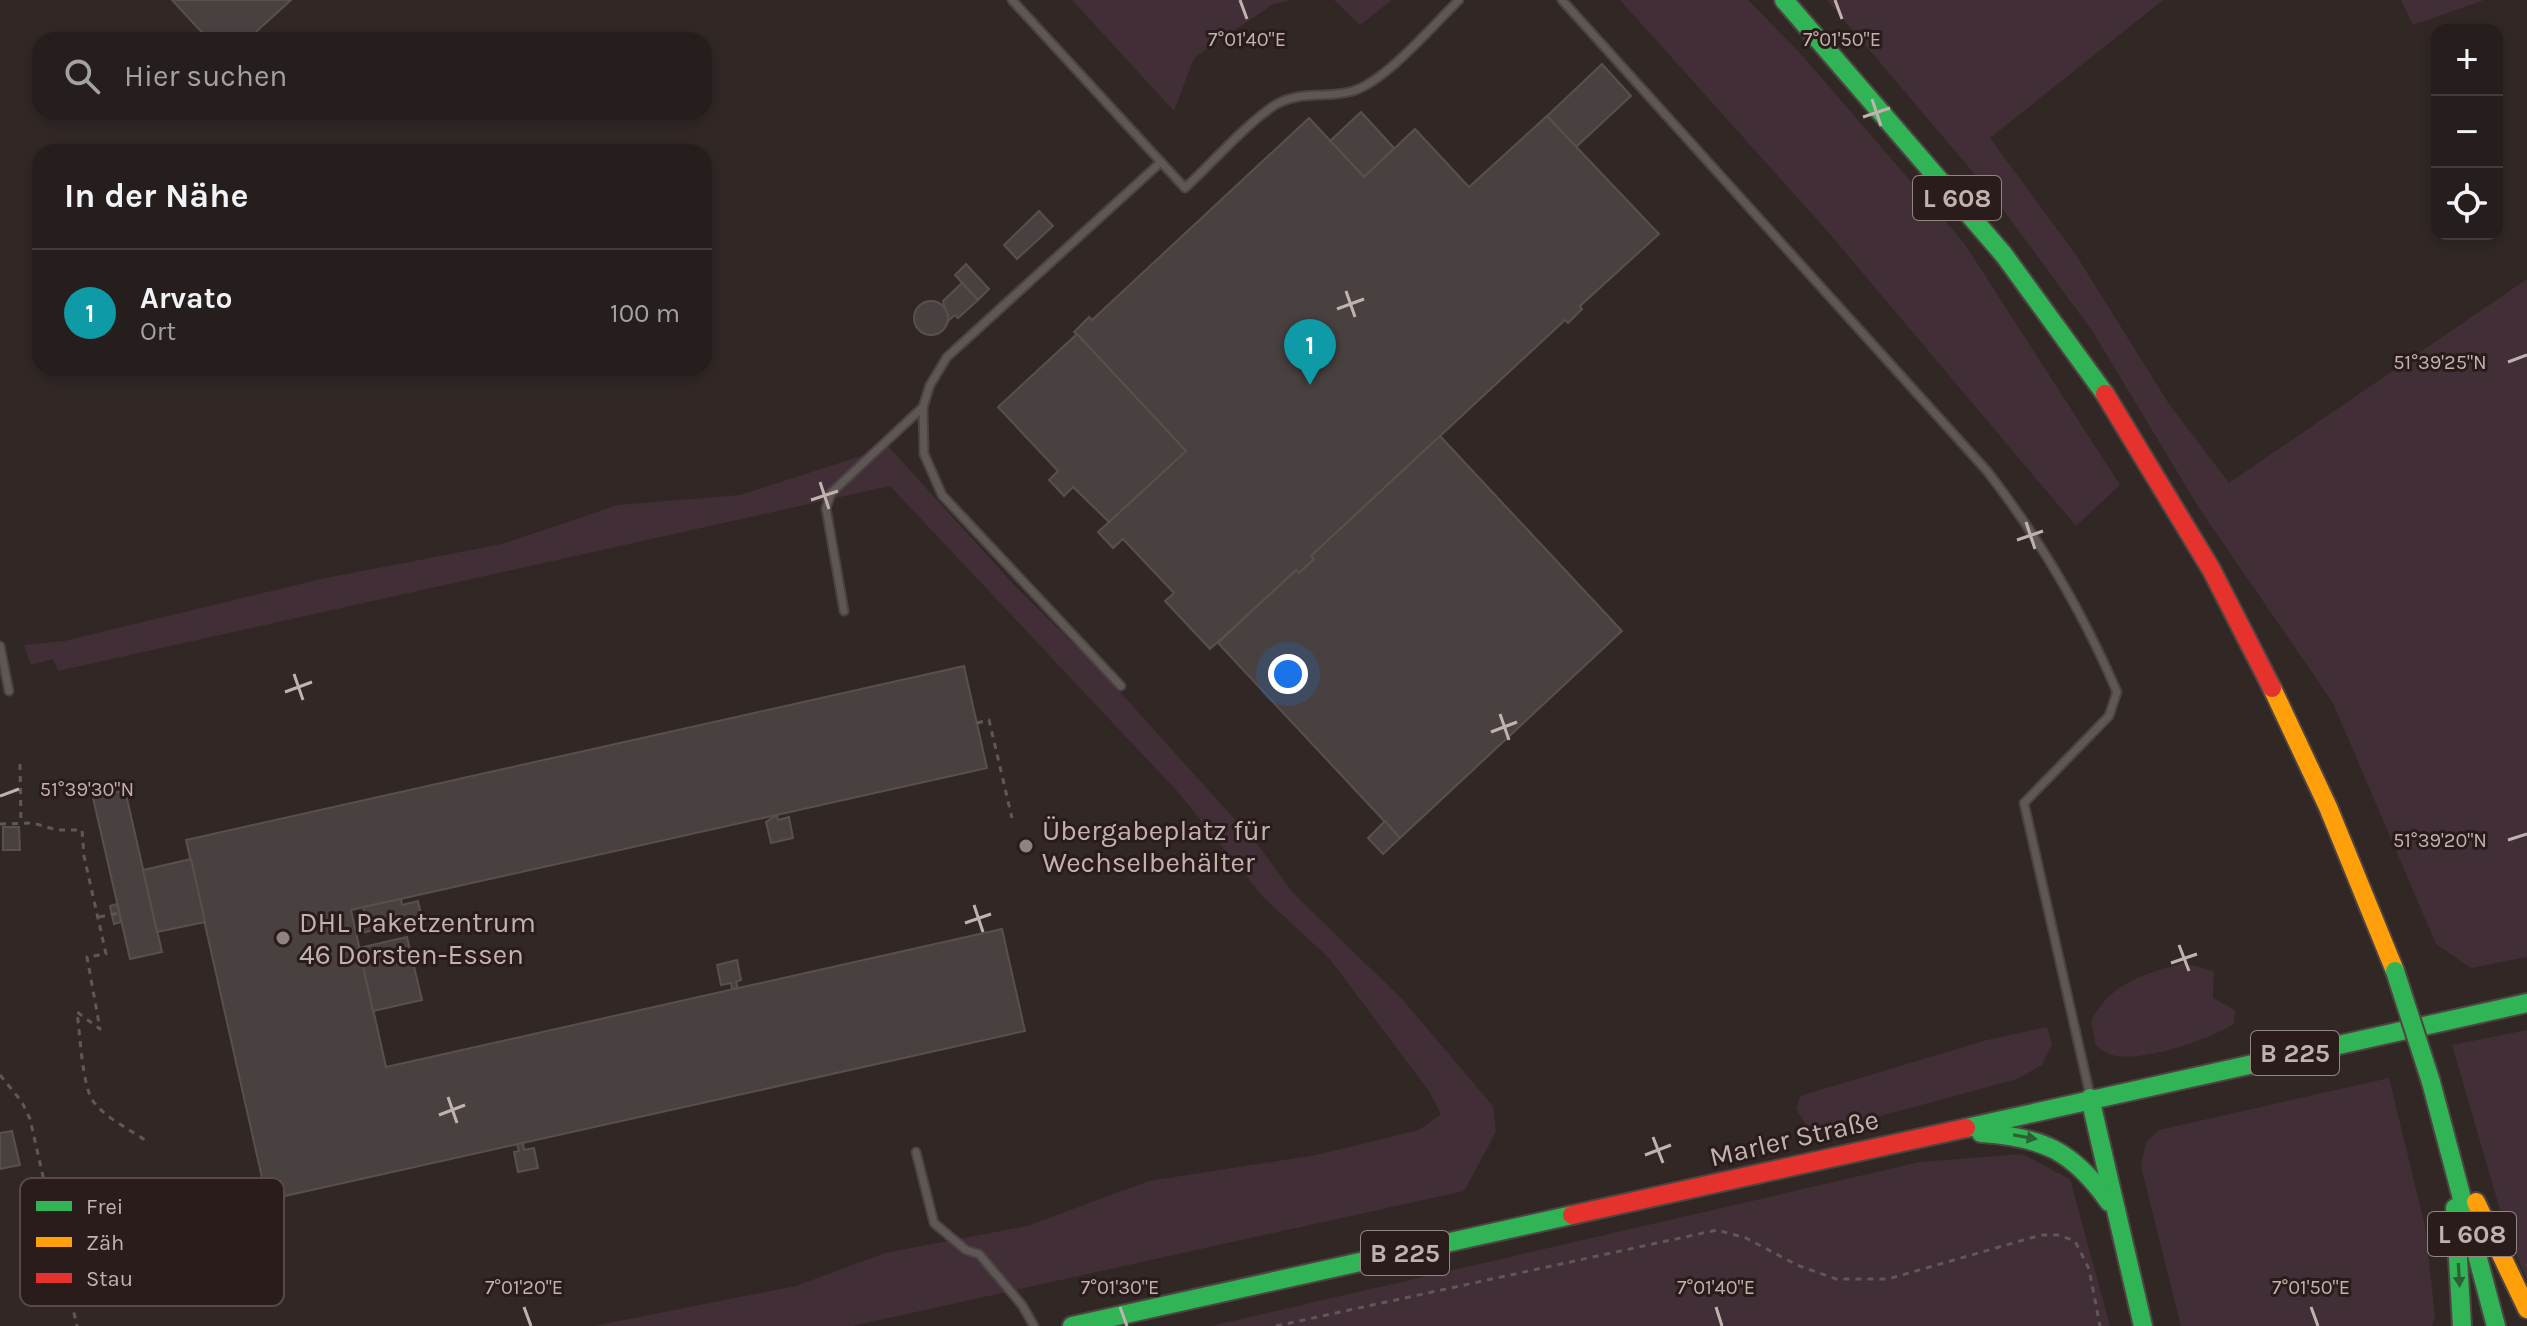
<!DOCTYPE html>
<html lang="de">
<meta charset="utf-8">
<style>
body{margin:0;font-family:Karla,sans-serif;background:#312b29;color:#f1f3f6}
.controls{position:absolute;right:24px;top:24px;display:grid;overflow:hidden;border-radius:16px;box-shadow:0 4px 12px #0003}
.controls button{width:72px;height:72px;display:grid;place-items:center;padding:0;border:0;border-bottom:2px solid #423c3b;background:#251e1c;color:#f1f3f6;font:40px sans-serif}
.you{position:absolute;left:1288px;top:674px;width:28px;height:28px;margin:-20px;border:6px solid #fff;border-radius:50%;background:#1a73e8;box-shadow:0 0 0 12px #1a73e833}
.badge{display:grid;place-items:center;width:52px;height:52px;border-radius:50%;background:#8f827f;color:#fff;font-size:26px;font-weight:700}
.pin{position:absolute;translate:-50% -66px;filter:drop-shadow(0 2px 4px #0008)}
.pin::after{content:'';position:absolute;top:42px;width:28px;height:24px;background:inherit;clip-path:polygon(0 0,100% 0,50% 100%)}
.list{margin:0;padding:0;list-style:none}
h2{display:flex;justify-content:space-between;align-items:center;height:104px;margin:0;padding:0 32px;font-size:34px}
h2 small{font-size:26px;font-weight:400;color:#a3a2a3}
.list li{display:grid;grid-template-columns:52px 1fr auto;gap:24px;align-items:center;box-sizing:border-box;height:128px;padding:0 32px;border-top:2px solid #423c3b}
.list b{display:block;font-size:30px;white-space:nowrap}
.list p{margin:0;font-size:26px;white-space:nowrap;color:#a3a2a3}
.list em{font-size:26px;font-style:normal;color:#a3a2a3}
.icon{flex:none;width:44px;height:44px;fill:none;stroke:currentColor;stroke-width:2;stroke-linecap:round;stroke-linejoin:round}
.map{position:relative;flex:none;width:2527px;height:1326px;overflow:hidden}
.search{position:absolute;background:#251e1c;box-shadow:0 4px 12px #0003;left:32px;top:32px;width:680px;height:88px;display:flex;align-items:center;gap:20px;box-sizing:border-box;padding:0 28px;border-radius:24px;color:#a3a2a3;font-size:30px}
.panel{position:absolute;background:#251e1c;box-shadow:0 4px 12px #0003;left:32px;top:144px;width:680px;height:232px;border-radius:24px}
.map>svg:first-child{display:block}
.green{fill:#412e37}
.building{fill:#494140;stroke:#594f4d;stroke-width:2}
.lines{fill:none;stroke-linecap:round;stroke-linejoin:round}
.lane-casing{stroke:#4a4342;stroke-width:11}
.fast-casing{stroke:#4e4543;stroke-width:22}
.slow-casing{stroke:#4e4543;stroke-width:22}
.jam-casing{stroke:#4e4543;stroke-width:22}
.path{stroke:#605857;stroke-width:3;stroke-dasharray:6 6;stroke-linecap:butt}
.lane{stroke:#5f5656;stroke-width:7}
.fast{stroke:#30b455;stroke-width:18}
.slow{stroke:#ff9f0a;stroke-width:18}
.jam{stroke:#e5322d;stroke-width:18}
.fast-bridge-casing{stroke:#4e4543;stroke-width:22;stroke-linecap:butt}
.fast-bridge{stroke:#30b455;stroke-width:18}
.oneway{fill:#2d6035}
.ticks{fill:none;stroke:#c2b2af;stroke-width:3}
.poi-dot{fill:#8f827f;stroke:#2a1c1b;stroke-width:3}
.labels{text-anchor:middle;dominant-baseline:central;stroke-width:6;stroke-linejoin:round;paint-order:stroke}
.shield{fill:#2a1c1b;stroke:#948583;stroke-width:2}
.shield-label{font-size:26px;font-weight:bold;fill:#c2b2af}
.poi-label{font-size:28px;fill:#c2b2af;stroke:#2a1c1b;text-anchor:start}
.street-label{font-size:28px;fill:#c2b2af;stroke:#2a1c1b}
.key{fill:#2a1c1b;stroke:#584947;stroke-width:2}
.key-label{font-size:22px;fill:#c2b2af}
.ticks-label{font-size:20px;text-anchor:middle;fill:#c2b2af;stroke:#2a1c1b;stroke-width:6;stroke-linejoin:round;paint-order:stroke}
</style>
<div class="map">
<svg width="2527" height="1326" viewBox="0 0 2527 1326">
<rect width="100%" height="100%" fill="#312826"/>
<g class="green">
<polygon points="1072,0 1292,0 1273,4 1194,58 1174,111"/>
<polygon points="1334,0 1392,0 1360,25"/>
<polygon points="1620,0 1748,0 1800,53 1964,243 2120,485 2076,526 1829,233"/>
<polygon points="1827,0 2163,0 1990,138 2076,255 2169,404 2229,483 2527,279 2527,957 2471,968 2436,944 2333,703 2199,508 2093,332 1994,197"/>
<polygon points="2401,0 2484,0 2413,25"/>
<polygon points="889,447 1016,587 1101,671 1257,844 1294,894 1402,999 1493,1106 1496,1132 1464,1191 852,1326 594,1326 796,1286 885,1253 1027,1226 1149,1181 1316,1155 1419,1130 1441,1114 1429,1091 1329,958 1263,897 1177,791 890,486 58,671 53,659 31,665 24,645 64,641 321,579 502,544 618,505 740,495"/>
<path d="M2183 963 2214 971 2213 998 2235 1010 2234 1024C2209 1040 2141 1063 2112 1055 2107 1053 2101 1049 2096 1046L2091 1022C2109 983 2145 974 2183 963Z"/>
<polygon points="2047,1027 2052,1044 2042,1065 2017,1079 1825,1131 1807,1126 1796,1109 1800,1096 1987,1040"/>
<polygon points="2527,1030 2527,1279 2508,1237 2452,1045"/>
<polygon points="2389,1078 2425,1226 2435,1316 2432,1326 2181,1326 2141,1166 2146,1142 2159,1130"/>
<polygon points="2022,1154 2070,1179 2110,1326 1211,1326 1920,1162"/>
</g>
<g class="building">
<polygon points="172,0 291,0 247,40 209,40"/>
<polygon points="1602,64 1631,96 1576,147 1547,116"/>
<polygon points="1361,112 1394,148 1364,177 1330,141"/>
<polygon points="1547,116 1659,234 1580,306 1582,309 1568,323 1565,320 1311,556 1314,559 1299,573 1296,570 1210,649 1165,601 1174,593 1123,539 1113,548 1098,532 1186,451 1074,332 1089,317 1092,320 1309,118 1364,177 1415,129 1469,187"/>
<polygon points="1039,211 1053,226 1017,259 1004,245"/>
<polygon points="966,264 989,289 978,300 955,275"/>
<polygon points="962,283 978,300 958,318 955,315 948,321 943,301"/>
<circle cx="931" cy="318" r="17"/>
<polygon points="1077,334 1186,451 1109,522 1073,487 1064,496 1049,480 1058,471 998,407"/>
<polygon points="1440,436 1622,631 1400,838 1218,643 1296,570 1299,573 1314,559 1311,556"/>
<polygon points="964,666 987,768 351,910 386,1067 1002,929 1025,1031 267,1200 186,840"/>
<polygon points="125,790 162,952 130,959 93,798"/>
<polygon points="777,815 778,820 789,817 793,838 771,843 766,822"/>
<polygon points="1385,821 1400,838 1383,854 1368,838"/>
<polygon points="3,827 19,827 20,850 3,850"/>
<polygon points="191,859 205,922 157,932 143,870"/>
<polygon points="401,899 402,905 418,901 422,919 361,933 358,916 365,914 363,907"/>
<polygon points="117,904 121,922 114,924 110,906"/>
<polygon points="407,937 422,1000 373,1011 359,948"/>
<polygon points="737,960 741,980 736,982 738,988 732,989 731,983 721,985 717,965"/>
<polygon points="12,1131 20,1165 0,1169 0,1133"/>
<polygon points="523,1143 524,1150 534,1148 538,1168 518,1172 514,1152 519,1151 517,1144"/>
</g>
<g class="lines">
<defs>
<g id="lane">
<polyline points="1012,0 1161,162 947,357 930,385 923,407 924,454 942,495 1121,686"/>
<path d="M1562 0 1987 471C2040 539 2083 613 2117 692L2109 716 2024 803 2090 1095"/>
<path d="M1161 162 1185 188C1211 164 1246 124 1275 105 1300 90 1327 99 1353 91 1387 80 1432 26 1459 0"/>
<polyline points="844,611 826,508 831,493 923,407"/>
<polyline points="0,646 9,691"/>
<polyline points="916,1152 934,1223 966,1250 979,1254 1022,1305 1034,1326"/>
</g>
<g id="fast">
<polyline points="1784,0 2004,255 2105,394"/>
<polyline points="2431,1082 2496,1326"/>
<polyline points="2090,1098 2143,1326"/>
<polyline points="1966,1128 2527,1003"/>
<path d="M1981 1133C2043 1137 2073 1151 2109 1202"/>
<polyline points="2455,1208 2462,1326"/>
<polyline points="1072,1326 1572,1215"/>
</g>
<g id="slow">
<polyline points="2272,688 2328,807 2395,971"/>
<polyline points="2476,1202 2527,1309"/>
</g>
<g id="jam">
<polyline points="2105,394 2211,569 2272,688"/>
<polyline points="1572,1215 1966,1128"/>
</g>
</defs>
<use href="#lane" class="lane-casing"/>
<use href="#fast" class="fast-casing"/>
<use href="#slow" class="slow-casing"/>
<use href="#jam" class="jam-casing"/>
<g class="path">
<polyline points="977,723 989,720 1012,818"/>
<polyline points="20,764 21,824"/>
<path d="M0 824 33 823 57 830H82L84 856 106 954 87 957 100 1029 77 1012C80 1033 82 1085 93 1101 104 1117 129 1129 145 1140"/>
<polyline points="99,917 119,913"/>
<polyline points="0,1075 22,1102 30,1119 77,1326"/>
<polyline points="1276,1326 1717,1230 1746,1238 1797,1265 1836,1279 1888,1279 2041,1235 2058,1235 2075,1241 2089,1269 2100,1326"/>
</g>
<use href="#lane" class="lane"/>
<use href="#fast" class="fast"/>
<use href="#slow" class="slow"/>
<use href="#jam" class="jam"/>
<defs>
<polyline id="fast-bridge" points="2395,971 2431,1082"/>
</defs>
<use href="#fast-bridge" class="fast-bridge-casing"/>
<use href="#fast-bridge" class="fast-bridge"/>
</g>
<defs><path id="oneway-solid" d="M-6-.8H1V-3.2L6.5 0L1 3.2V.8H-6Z" transform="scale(2)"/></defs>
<g class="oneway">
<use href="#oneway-solid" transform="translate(2025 1137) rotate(10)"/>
<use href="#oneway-solid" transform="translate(2459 1275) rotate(87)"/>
</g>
<path class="ticks" d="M1240 0 1247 19M1835 0 1842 19M1872 99 1881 126M1863 117 1890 108M1346 291 1355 317M1337 309 1364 299M2508 362 2527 355M820 482 829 509M811 500 838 491M2026 522 2035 549M2017 540 2043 531M294 674 303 700M285 692 312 682M1500 714 1509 740M1491 732 1517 722M0 796 19 789M2508 840 2527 834M974 905 983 932M965 923 991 914M2179 945 2189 971M2171 963 2197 954M448 1097 457 1123M439 1115 465 1105M1653 1137 1663 1163M1645 1155 1671 1145M524 1307 531 1326M1120 1307 1127 1326M1716 1307 1722 1326M2311 1307 2318 1326"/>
<g class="poi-dot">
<circle cx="1026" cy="846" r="8"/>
<circle cx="283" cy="938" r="8"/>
</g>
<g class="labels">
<g class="shield">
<rect x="1913" y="176" width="88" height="44" rx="6"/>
<rect x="2251" y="1031" width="88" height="44" rx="6"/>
<rect x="2428" y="1212" width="88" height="44" rx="6"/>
<rect x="1361" y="1231" width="88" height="44" rx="6"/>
</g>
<g class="shield-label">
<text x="1957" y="198">L 608</text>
<text x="2295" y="1053">B 225</text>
<text x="2472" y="1234">L 608</text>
<text x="1405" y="1253">B 225</text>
</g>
<g class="poi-label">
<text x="1042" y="830">Übergabeplatz für<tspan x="1042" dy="32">Wechselbehälter</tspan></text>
<text x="299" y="922">DHL Paketzentrum<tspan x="299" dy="32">46 Dorsten-Essen</tspan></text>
</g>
<g class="street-label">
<text transform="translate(1794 1138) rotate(-13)">Marler Straße</text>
</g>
</g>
<rect x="20" y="1178" width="264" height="128" rx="12" class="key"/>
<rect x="36" y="1201" width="36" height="10" fill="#30b455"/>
<rect x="36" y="1237" width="36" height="10" fill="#ff9f0a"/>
<rect x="36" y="1273" width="36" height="10" fill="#e5322d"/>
<g class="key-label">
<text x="86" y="1214">Frei</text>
<text x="86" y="1250">Zäh</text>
<text x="86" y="1286">Stau</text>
</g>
<g class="ticks-label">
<text x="1247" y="46">7°01'40"E</text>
<text x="1842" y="46">7°01'50"E</text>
<text x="2440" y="369">51°39'25"N</text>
<text x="87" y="796">51°39'30"N</text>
<text x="2440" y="847">51°39'20"N</text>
<text x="524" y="1294">7°01'20"E</text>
<text x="1120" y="1294">7°01'30"E</text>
<text x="1716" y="1294">7°01'40"E</text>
<text x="2311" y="1294">7°01'50"E</text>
</g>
</svg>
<div class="controls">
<button>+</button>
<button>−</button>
<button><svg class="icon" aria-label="locate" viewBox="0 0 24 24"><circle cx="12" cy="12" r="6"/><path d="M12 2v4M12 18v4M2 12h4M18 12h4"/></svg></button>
</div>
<div class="you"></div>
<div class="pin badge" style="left:1310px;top:385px;background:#0f9aa8">1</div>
<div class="search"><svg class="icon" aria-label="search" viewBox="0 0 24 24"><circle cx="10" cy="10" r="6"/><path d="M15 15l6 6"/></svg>Hier suchen</div>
<section class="panel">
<h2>In der Nähe<small></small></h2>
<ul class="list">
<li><span class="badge" style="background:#0f9aa8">1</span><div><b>Arvato</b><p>Ort</p></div><em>100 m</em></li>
</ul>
</section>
</div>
